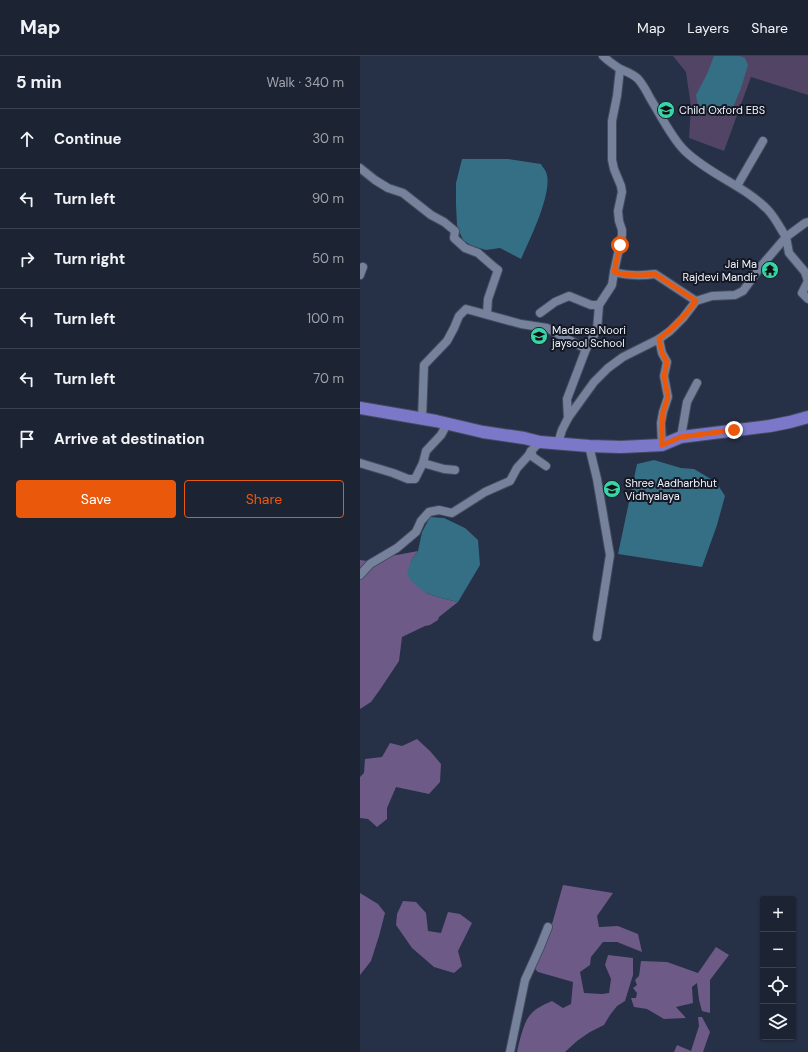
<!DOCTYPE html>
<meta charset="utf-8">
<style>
body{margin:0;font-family:"DM Sans",sans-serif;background:#293040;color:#f1f3f6}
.controls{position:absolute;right:12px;bottom:12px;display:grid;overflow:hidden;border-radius:4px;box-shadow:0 1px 3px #0004}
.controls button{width:36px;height:36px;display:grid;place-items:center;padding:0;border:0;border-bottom:1px solid #3a414f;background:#1c2434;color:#f1f3f6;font:20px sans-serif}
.stop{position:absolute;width:12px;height:12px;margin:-9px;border:3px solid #ea580c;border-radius:50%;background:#fff}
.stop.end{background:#ea580c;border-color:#fff;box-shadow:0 1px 4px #0008}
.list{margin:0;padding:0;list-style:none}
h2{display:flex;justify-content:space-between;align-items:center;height:52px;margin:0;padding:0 16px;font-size:17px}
h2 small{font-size:13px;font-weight:400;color:#a0a4ac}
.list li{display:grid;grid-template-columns:26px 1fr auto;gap:12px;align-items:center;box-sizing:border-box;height:60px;padding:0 16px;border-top:1px solid #3a414f}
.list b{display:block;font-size:15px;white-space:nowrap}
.list em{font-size:13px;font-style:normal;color:#a0a4ac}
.actions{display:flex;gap:8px;padding:12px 16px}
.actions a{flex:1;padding:9px 0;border:1px solid #ea580c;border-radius:4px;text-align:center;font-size:14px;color:#ea580c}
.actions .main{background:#ea580c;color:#fff}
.icon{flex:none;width:22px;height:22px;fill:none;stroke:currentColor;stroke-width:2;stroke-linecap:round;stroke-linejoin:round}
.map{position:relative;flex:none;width:448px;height:996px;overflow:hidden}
header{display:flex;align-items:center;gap:24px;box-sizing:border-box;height:56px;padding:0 20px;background:#1c2434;border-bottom:1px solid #3a414f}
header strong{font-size:19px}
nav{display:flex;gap:22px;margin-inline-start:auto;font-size:14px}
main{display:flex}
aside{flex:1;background:#1c2434}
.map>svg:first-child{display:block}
.green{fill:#524464}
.forest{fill:#6d5a86}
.water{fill:#346f86}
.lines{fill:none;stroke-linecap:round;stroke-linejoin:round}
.minor-casing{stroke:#454c5e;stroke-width:10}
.primary-casing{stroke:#454c5e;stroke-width:14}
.minor{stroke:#76829c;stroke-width:8}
.primary{stroke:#7b78ca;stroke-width:12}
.route{stroke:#ea580c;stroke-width:5}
.labels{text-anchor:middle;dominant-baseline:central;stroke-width:4;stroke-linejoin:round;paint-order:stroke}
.poi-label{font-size:11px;fill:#eef3ff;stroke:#141822;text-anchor:start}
</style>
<header>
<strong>Map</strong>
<nav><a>Map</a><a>Layers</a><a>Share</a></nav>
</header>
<main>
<aside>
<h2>5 min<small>Walk · 340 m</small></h2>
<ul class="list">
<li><svg class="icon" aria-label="ahead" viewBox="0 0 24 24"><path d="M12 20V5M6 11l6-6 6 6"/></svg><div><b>Continue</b></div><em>30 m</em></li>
<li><svg class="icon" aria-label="left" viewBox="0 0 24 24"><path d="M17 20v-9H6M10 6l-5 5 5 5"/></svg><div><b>Turn left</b></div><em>90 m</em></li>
<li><svg class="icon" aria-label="right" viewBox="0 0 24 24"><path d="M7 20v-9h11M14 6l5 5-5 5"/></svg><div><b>Turn right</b></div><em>50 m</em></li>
<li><svg class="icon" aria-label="left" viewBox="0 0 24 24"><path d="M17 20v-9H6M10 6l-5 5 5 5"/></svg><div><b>Turn left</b></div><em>100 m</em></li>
<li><svg class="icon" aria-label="left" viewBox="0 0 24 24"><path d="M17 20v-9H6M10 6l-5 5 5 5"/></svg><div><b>Turn left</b></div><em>70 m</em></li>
<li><svg class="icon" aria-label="arrive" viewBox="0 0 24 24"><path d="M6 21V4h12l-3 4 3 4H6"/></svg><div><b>Arrive at destination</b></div></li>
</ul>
<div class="actions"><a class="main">Save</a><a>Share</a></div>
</aside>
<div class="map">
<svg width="448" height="996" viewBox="0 0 448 996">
<rect width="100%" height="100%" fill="#263046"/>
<polygon class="green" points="313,0 448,0 448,39 391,21 364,95 329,82 331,51 326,16"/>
<g class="forest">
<polygon points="58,495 51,505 66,537 81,542 98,546 79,561 78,564 70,569 65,570 42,581 39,605 19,635 11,646 0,653 0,504 21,507 31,500"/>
<polygon points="57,683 70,695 81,708 80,726 69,738 36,731 27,752 27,763 17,771 8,763 0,762 0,721 4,717 5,703 22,701 30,687 42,690"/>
<path d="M203 829 253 837 237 860 239 871 258 870 278 878 282 896 257 886H243L231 901 230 909 220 916 224 937 242 938 249 937 251 923 245 909 248 899 273 902V919L265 945 257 950 250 959 244 969 230 976 217 985 205 996H157C159 987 164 964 171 958 176 952 185 948 192 945L203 952 211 948 213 926 178 916 175 913 190 875Z"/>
<polygon points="0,837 18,848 25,857 19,880 11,905 0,919"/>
<polygon points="43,845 56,846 66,857 68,875 81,877 88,856 100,858 112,867 98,895 102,910 94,917 74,911 52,892 36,869 37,858"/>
<polygon points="356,891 369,899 350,924 350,957 342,955 339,944 337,927 332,931 333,947 316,951 326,962 304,963 287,953 274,951 271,942 276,942 277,937 273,932 277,929 275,924 279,920 281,905 307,906 338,917"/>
<polygon points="338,961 342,961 350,976 343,996 314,996 317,989 331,995 339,970"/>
</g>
<g class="water">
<polygon points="354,0 380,0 385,2 388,9 381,32 372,54 365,60 351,56 338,50 336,39 347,18"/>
<path d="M102 103H148L181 108C182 111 185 113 186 116 194 135 169 185 161 203L140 192 126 194 112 190 103 184 99 175 97 169 96 149V127Z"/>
<polygon points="294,404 321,412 334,413 356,426 365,440 357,469 342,511 258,498 277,408"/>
<polygon points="70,461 84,462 105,472 118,484 120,509 98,546 81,542 66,537 51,525 47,517 51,505 58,495 62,476"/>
</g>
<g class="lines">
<defs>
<g id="minor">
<polyline points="0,112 15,124 28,132 43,137 71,159 84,166 95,175 94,182 105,192 118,197 134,211 138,214 128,243 127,258"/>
<polyline points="377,130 403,85"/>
<polyline points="448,166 445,167 426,181 429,197 445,216 448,225 442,237 448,243"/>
<path d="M254 216C268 220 280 220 295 218L336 245"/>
<polyline points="0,219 3,211"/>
<polyline points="180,257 195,246 209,240 231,249 239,249"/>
<polyline points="299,283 302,297 307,306 304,320 308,341 303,356 301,367 302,389"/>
<polyline points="208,362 207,343 226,293 237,274 239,249 252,229 254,216 262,179 262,174 259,165 258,155 262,136 261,130 254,113 252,104 252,65 257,40 260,13"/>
<polyline points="62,363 64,309 87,285 94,272 99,260 106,253 161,268 187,272 226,293"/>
<polyline points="321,381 327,346 337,327"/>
<path d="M198 387 202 374 208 362 234 326 248 312 263 301 299 283 310 275 323 262 336 245 352 240 375 239 383 235 402 209 426 181C420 172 415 161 407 153 383 129 350 119 325 95 312 83 300 58 290 42 287 36 283 29 279 24 274 18 267 16 260 13 254 9 248 5 243 0"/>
<polyline points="229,390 237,423 250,499 237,581"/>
<polyline points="171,395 173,401 186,410"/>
<polyline points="0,407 33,417 48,423 55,423 63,407 66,395 81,379 87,368"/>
<polyline points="63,407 84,413 95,414"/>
<polyline points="0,519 10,508 37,492 56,476 61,465 69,456 79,454 92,457 125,436 150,425 157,412 168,400 171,395 180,386"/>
<polyline points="150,996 165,924 180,891 188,871"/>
</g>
<polyline id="primary" points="0,352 76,365 123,376 164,382 180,386 229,390 261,391 302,389 321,381 410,370 430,366 448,361"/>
</defs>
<use href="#minor" class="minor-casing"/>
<use href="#primary" class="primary-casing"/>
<use href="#minor" class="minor"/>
<use href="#primary" class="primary"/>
</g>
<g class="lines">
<path class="route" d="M260 189 254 216C268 220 279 220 295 218L336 245C325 260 314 272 299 283L302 297 307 306 304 320 308 341 303 356 302 367V389L321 381 374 374"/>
</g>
<defs>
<symbol id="school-disc" viewBox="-11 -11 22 22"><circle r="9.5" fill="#36d4a7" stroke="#141822"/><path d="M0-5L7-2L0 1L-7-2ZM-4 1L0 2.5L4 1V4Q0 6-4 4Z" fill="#111"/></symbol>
<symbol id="temple-disc" viewBox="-11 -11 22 22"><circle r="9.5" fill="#36d4a7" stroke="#141822"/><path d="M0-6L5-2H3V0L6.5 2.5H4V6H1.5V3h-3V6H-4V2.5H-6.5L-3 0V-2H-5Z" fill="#111"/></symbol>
</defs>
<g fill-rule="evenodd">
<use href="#school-disc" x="296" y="44" width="20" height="20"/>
<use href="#temple-disc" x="400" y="204" width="20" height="20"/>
<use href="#school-disc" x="169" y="270" width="20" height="20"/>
<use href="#school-disc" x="242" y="423" width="20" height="20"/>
</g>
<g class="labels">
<g class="poi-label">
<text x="319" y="54">Child Oxford EBS</text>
<text x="397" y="208" text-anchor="end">Jai Ma<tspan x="397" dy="13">Rajdevi Mandir</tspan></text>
<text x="192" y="274">Madarsa Noori<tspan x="192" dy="13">jaysool School</tspan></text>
<text x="265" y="427">Shree Aadharbhut<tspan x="265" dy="13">Vidhyalaya</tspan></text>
</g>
</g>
</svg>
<div class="controls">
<button>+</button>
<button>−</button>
<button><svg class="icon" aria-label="locate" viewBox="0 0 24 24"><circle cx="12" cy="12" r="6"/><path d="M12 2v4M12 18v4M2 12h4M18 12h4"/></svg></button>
<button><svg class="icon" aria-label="layers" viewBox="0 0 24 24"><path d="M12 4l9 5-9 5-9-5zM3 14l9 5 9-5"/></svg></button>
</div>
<div class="stop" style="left:260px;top:189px"></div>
<div class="stop end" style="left:374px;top:374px"></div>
</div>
</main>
